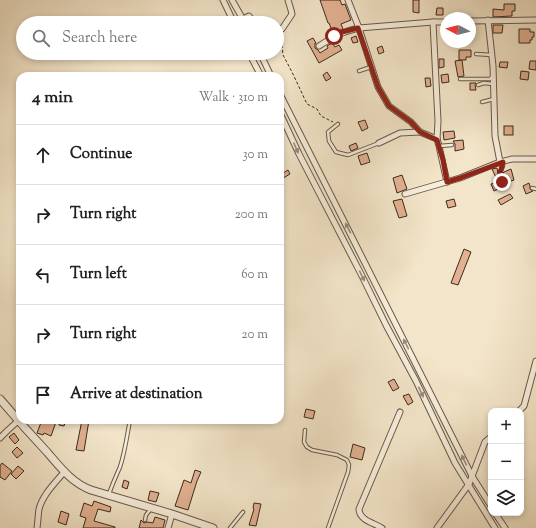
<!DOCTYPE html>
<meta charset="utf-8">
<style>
body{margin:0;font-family:"Sorts Mill Goudy",serif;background:#f2f2f2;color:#202124}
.controls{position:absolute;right:12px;bottom:12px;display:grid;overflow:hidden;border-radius:8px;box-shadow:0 2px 6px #0003}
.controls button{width:36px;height:36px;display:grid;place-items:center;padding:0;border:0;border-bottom:1px solid #e0e0e0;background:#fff;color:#202124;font:20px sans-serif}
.compass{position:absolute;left:440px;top:12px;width:36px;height:36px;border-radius:50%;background:#fff;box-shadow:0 2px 6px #0003;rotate:277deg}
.stop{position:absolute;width:12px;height:12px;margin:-9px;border:3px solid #8f2418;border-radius:50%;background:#fff}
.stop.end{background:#8f2418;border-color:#fff;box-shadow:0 1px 4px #0008}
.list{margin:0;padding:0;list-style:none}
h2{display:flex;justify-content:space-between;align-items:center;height:52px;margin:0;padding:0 16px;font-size:17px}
h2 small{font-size:13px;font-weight:400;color:#757577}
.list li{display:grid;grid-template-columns:26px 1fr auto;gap:12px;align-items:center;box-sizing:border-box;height:60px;padding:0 16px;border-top:1px solid #e0e0e0}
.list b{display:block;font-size:15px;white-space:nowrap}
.list em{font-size:13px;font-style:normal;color:#757577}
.icon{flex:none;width:22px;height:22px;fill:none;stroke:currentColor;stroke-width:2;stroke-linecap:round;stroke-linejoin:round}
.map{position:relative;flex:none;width:536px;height:528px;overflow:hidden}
.search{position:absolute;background:#fff;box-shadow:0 2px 6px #0003;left:16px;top:16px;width:268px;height:44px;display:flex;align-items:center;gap:10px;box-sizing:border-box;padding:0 14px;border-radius:22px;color:#757577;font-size:15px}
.panel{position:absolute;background:#fff;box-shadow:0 2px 6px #0003;left:16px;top:72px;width:268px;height:352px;border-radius:12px}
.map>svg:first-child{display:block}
.building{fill:#e2b191;stroke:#392b1f}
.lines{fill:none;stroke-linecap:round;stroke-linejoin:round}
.service-casing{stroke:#685a4a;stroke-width:4.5}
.minor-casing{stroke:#685a4a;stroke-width:7}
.tertiary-casing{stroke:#685a4a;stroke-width:9}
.path{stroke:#392b1f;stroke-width:1;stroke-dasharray:3 2;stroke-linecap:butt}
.service{stroke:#f7eedc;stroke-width:2.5}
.minor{stroke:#f7eedc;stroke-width:5}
.tertiary{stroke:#f7eedc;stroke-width:7}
.oneway{fill:#988c7e}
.route{stroke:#8f2418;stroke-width:5}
</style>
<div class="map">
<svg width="536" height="528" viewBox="0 0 536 528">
<rect width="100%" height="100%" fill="#f3e5c9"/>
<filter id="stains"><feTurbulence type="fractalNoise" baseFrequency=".005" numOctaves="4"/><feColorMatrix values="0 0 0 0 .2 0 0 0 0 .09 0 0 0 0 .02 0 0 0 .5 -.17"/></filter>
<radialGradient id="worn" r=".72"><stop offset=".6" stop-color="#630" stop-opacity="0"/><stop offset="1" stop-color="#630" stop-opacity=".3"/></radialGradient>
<g class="building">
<polygon points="320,0 340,0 342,5 345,4 351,20 341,24 343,29 333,33 329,23 328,23"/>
<polygon points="413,0 419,0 419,13 413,12"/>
<polygon points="504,4 515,4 515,11 512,11 512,16 493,17 493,9 504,10"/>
<polygon points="437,8 443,8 443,15 436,15"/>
<polygon points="493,25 503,25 502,33 493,33"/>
<polygon points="519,29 530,29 530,32 534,32 534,37 532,37 532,40 530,40 530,43 519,43"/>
<polygon points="356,36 358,42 353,43 351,38"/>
<polygon points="313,38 316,43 315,43 315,48 318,50 320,53 328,48 327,46 332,43 335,47 339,45 342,50 319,63 307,41"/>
<polygon points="382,46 384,52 379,54 377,48"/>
<polygon points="459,50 471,50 471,57 466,57 466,60 459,60"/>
<polygon points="439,59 444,59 444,67 439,68"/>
<polygon points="462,60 464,76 458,77 455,61"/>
<polygon points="530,61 536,61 536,70 529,69"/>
<polygon points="500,62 508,62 507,68 499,67"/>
<polygon points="521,71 529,72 528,80 520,79"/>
<polygon points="327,72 331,78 326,81 323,75"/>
<polygon points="448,74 449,82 442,83 441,75"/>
<polygon points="425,78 430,78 431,86 426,87"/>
<polygon points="470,83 476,83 475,85 476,90 470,90"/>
<polygon points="365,120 368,128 362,131 358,122"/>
<rect x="504" y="126" width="9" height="9"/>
<polygon points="454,131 455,138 444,140 443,132"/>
<polygon points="463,140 464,149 455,151 455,144 453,141"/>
<polygon points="356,143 358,148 351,151 349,146"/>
<polygon points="367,153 370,162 361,165 358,156"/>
<polygon points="497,168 500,184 499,184 492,169"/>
<polygon points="511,169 514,180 505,183 503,173 504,172"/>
<polygon points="288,170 290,174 280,180 280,175"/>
<polygon points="402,175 407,189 397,193 393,178"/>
<polygon points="496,183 498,189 494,191 491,184"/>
<polygon points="529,183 530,186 530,189 533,191 526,194 523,186"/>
<polygon points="510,194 513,198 501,205 498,200"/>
<polygon points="402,199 407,216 399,218 393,201"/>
<polygon points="454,199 456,206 448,208 446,201"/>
<polygon points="464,249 471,252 458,285 451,283"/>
<polygon points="394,379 399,388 393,391 388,382"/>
<polygon points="409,394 413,402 408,405 403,396"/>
<polygon points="306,409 315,411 313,419 304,417"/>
<polygon points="42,420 50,420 56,422 51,436 44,433 43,435 37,433"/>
<polygon points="60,420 66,420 64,426 59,425"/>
<polygon points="82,420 89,420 84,451 76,450"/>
<polygon points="14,433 19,440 15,444 9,437"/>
<polygon points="353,444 365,448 362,460 350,457"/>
<polygon points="17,447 23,453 17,458 12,452"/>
<polygon points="2,463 12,471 5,480 0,477 0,466"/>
<polygon points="18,466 24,471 16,479 11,474"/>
<polygon points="195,470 201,472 197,481 188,510 175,506 184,480 191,483"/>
<polygon points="124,480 129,482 127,489 122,487"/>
<polygon points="150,491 159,493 156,502 148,500"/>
<polygon points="94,501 111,507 110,512 98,509 94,521 115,527 115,528 83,528 86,518 80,516 84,503 92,506"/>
<polygon points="254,503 261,504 256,526 249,525 254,509 253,508"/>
<polygon points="61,511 69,514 66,525 58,522"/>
<polygon points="155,517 165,520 163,528 139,528 141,520 144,523 147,522 153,523"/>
</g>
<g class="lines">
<defs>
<g id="service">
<polyline points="476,54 492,55"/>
<polyline points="359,71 371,67"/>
<polyline points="460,79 490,79 493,76"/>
<polyline points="478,85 484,83 493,84"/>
<polyline points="482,102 494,99"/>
<polyline points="338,124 328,132 329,141 336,152 348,155 379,143"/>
<polyline points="439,146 452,145"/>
<polyline points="502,182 500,173 503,166 503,162"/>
<polyline points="532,188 536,189"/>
<polyline points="305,430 304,442 307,447 312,450 337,455 347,460 349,465 348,472 328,528"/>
<path d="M109 494C112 485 116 476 120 467 125 452 127 436 130 420"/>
<polyline points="145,520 146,515 150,510"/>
<polyline points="230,528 243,512"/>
</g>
<g id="minor">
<polyline points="223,0 234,23"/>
<polyline points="232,0 245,23"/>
<polyline points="348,0 359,28 433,22"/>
<polyline points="243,19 249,16 254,23"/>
<polyline points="488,20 493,66 495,136 500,162"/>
<polyline points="470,21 536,20"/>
<polyline points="446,22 433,22 438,121 437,139 439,146 447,182"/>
<polyline points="277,28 282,29 292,14 291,10 288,0"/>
<path d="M319 46C333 37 341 32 359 28L378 87 389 106 411 122 420 132 437 139"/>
<polyline points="249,53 261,76"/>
<polyline points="260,53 271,76"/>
<polyline points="280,94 472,476 491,506"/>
<polyline points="280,113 299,154 361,274 386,325 416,381 455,463 495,528"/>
<polyline points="379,143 400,133 420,132"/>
<polyline points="405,194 460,178 500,162 512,159 536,159"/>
<polyline points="519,411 524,406 536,361"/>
<polyline points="0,438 8,430 18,421"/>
<polyline points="495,513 505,528"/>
<path d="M37 528C38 522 38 515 39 509 43 494 56 482 65 471"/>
<polyline points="168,528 172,514"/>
<path d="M382 528C374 523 359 520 359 509L400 412"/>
<polyline points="437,528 469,484 485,442 491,437"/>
</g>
<path id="tertiary" d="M0 399C15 417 31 435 47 452 60 467 72 483 91 490L172 514 213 528"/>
</defs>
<use href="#service" class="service-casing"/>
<use href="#minor" class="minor-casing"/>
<use href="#tertiary" class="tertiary-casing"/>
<polyline class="path" points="282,35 282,46 283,55 292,72 307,104 317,109 321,116 333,122"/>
<use href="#service" class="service"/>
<use href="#minor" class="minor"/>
<use href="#tertiary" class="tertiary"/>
</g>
<defs><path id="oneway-solid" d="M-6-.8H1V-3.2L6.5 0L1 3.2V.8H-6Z"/></defs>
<g class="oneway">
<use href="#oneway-solid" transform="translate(296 148) rotate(66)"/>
<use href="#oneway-solid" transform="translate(348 228) rotate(-117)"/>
<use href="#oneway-solid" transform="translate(362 276) rotate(64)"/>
<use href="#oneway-solid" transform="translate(406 344) rotate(-117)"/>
<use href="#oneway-solid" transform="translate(421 392) rotate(65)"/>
<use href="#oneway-solid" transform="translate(464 460) rotate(-116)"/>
</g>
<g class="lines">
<polyline class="route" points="334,36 342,32 358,28 378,87 389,106 411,122 420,132 437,140 443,160 447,182 460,178 503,162 502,166 500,173 502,182"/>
</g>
<rect width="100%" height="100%" filter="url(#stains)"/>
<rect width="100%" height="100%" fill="url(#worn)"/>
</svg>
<div class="controls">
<button>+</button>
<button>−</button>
<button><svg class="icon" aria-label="layers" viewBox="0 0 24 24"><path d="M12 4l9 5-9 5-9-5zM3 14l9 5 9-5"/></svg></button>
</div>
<svg class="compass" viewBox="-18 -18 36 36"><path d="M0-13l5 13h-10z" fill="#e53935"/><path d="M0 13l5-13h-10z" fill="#757577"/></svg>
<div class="stop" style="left:334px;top:36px"></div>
<div class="stop end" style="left:502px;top:182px"></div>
<div class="search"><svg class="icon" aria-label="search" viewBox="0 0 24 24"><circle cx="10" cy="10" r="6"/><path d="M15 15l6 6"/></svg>Search here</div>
<section class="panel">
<h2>4 min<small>Walk · 310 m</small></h2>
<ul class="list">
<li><svg class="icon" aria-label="ahead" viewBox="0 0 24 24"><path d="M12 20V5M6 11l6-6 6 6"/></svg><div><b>Continue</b></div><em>30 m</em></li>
<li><svg class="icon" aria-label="right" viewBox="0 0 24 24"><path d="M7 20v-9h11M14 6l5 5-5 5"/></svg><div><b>Turn right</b></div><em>200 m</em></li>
<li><svg class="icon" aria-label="left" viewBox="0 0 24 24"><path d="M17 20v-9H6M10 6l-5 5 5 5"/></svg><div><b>Turn left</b></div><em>60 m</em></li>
<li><svg class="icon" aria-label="right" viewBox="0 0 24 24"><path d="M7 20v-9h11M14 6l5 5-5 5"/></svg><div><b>Turn right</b></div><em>20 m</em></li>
<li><svg class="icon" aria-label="arrive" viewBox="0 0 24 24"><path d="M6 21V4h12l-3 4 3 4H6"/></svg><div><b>Arrive at destination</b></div></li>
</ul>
</section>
</div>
